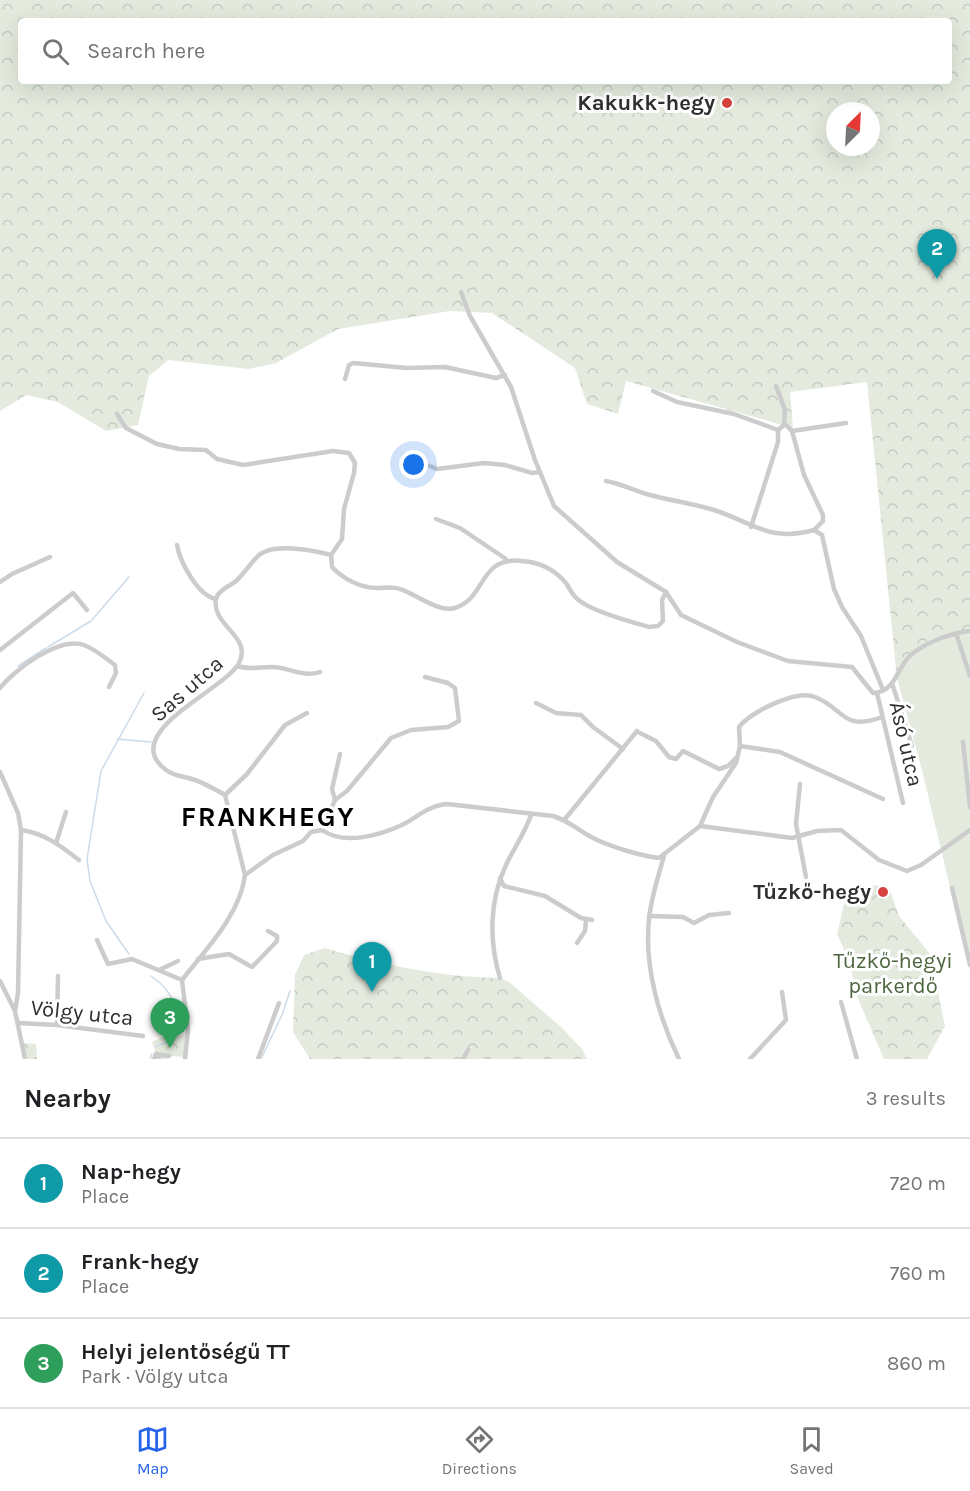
<!DOCTYPE html>
<meta charset="utf-8">
<style>
body{margin:0;font-family:Karla,sans-serif;background:#f6f6f6;color:#202124}
.compass{position:absolute;left:826px;top:102px;width:54px;height:54px;border-radius:50%;background:#fff;box-shadow:0 6px 24px #0002;rotate:24deg}
.you{position:absolute;left:414px;top:465px;width:21px;height:21px;margin:-15px;border:4px solid #fff;border-radius:50%;background:#1a73e8;box-shadow:0 0 0 9px #1a73e833}
.badge{display:grid;place-items:center;width:39px;height:39px;border-radius:50%;background:#2563eb;color:#fff;font-size:20px;font-weight:700}
.pin{position:absolute;translate:-50% -50px;filter:drop-shadow(0 2px 3px #0008)}
.pin::after{content:'';position:absolute;top:32px;width:21px;height:18px;background:inherit;clip-path:polygon(0 0,100% 0,50% 100%)}
.list{margin:0;padding:0;list-style:none}
h2{display:flex;justify-content:space-between;align-items:center;height:78px;margin:0;padding:0 24px;font-size:26px}
h2 small{font-size:20px;font-weight:400;color:#757577}
.list li{display:grid;grid-template-columns:39px 1fr auto;gap:18px;align-items:center;box-sizing:border-box;height:90px;padding:0 24px;border-top:2px solid #e0e0e0}
.list b{display:block;font-size:22px;white-space:nowrap}
.list p{margin:0;font-size:20px;white-space:nowrap;color:#757577}
.list em{font-size:20px;font-style:normal;color:#757577}
.icon{flex:none;width:33px;height:33px;fill:none;stroke:currentColor;stroke-width:2;stroke-linecap:round;stroke-linejoin:round}
.map{position:relative;flex:none;width:970px;height:1059px;overflow:hidden}
.search{position:absolute;background:#fff;box-shadow:0 6px 24px #0002;left:18px;right:18px;top:18px;height:66px;display:flex;align-items:center;gap:15px;box-sizing:border-box;padding:0 21px;border-radius:6px;color:#757577;font-size:22px}
.sheet{height:348px;background:#fff}
nav{display:flex;justify-content:space-around;align-items:center;box-sizing:border-box;height:84px;border-top:2px solid #e0e0e0;background:#fff;font-size:16px;color:#757577}
nav a{display:grid;justify-items:center;gap:3px}
nav .on{color:#2563eb}
.map>svg:first-child{display:block}
.forest{fill:url(#forest-crowns);fill-rule:evenodd}
.garden{fill:#e4ebde}
.lines{fill:none;stroke-linecap:round;stroke-linejoin:round}
.stream{stroke:#ccdbe9;stroke-width:1.5}
.street{stroke:#ccc;stroke-width:4.5}
.poi-dot{fill:#d74340;stroke:#fff;stroke-width:2}
.labels{text-anchor:middle;dominant-baseline:central;stroke-width:6;stroke-linejoin:round;paint-order:stroke}
.poi-label{font-size:22px;font-weight:bold;fill:#2f2f2f;stroke:#fff;text-anchor:end}
.street-label{font-size:22px;fill:#2f2f2f;stroke:#fff}
.park-label{font-size:22px;fill:#4e6740;stroke:#fff}
.district-label{font-size:28px;font-weight:bold;letter-spacing:1.5px;fill:#000;stroke:#fff}
</style>
<div class="map">
<svg width="970" height="1059" viewBox="0 0 970 1059">
<defs>
<pattern id="forest-crowns" width="20" height="18" patternUnits="userSpaceOnUse" patternTransform="scale(1.5)"><rect width="20" height="18" fill="#e4ebde"/><path d="M2 6a3 3 0 1 1 6 0M12 15a3 3 0 1 1 6 0" fill="none" stroke="#c4cabf"/></pattern>
</defs>
<rect width="100%" height="100%" fill="#fff"/>
<g class="forest">
<path d="M0 0H970V631L897 678 867 382 790 392 793 428 626 381 618 414 587 404 575 368 492 313 450 311 338 329 276 363 248 369 168 360 149 376 138 425 106 431 58 402 26 395 0 411ZM21 21H949V81H21ZM835 111H871V147H835Z"/>
<polygon points="872,885 889,888 899,916 930,954 945,1026 927,1059 884,1059 856,994 850,963 837,934 845,900 857,889"/>
<path d="M325 948C383 965 439 977 500 978L509 982 562 1028 582 1049 587 1059H310L293 1032 295 975 304 955Z"/>
<polygon points="187,1035 185,1057 169,1056 168,1059 154,1059 156,1054 152,1042 163,1037"/>
<polygon points="22,1043 36,1044 37,1059 25,1059"/>
</g>
<polygon class="garden" points="970,631 970,971 923,774 897,678 909,656 950,635"/>
<g class="lines">
<g class="stream">
<polyline points="48,647 91,621 129,577"/>
<polyline points="18,666 46,648"/>
<polyline points="117,739 151,742"/>
<polyline points="129,954 106,921 90,881 87,859 101,771 144,693"/>
<path d="M151 976C175 992 181 1013 174 1040L156 1046"/>
<polyline points="150,1059 152,1054"/>
<polyline points="261,1059 282,1015 290,991"/>
</g>
<g class="street">
<polyline points="461,292 470,316 511,387 535,460 554,506 617,562 666,592"/>
<polyline points="345,379 349,365 353,363 407,368 445,367 496,378 505,375"/>
<polyline points="776,386 785,410 784,423 792,431 846,423"/>
<polyline points="653,391 677,402 734,414 778,430"/>
<polyline points="117,414 126,428 157,444 179,449 206,450 217,459 243,465 333,451 349,453 355,463 354,473 344,509 342,539 331,555"/>
<polyline points="792,431 804,475 823,515 823,521 814,530 822,535 834,589 842,607 861,636 883,690"/>
<polyline points="404,456 437,469 484,463 505,465 532,473 540,472"/>
<path d="M606 481C622 484 635 491 650 495 672 501 696 504 717 511 755 524 770 542 814 530"/>
<polyline points="436,519 460,528 506,559"/>
<polyline points="751,527 778,442 778,430 784,425"/>
<path d="M177 545C180 562 198 596 216 599"/>
<path d="M331 555 332 567C343 579 361 588 377 588 385 588 392 586 400 589 416 594 438 613 455 608 487 598 478 556 522 561 539 562 555 570 566 583 570 589 573 597 580 601 594 612 631 622 649 627L658 626 663 621 662 600 666 592 681 615 737 642 788 661 852 667 873 693C897 692 897 665 912 654 927 642 951 633 970 631"/>
<polyline points="0,582 12,574 50,557"/>
<polyline points="956,633 970,676"/>
<polyline points="0,650 73,593 87,610"/>
<path d="M237 666C249 670 259 667 272 667 288 667 304 678 320 672"/>
<polyline points="892,683 912,746"/>
<path d="M0 688C14 670 59 636 84 645 95 649 105 658 115 665L116 673 109 687"/>
<polyline points="877,693 903,803"/>
<polyline points="536,703 556,713 581,715 593,727 623,749"/>
<polyline points="640,733 656,741 669,757 676,759 683,751 719,769 728,766 737,757"/>
<polyline points="963,742 970,807"/>
<polyline points="740,746 780,752 883,799"/>
<polyline points="0,772 18,813 21,830 18,993 15,1011"/>
<polyline points="800,784 796,824 806,877"/>
<polyline points="225,795 247,774 285,725 307,713"/>
<polyline points="335,800 332,789 340,754"/>
<polyline points="565,819 637,731"/>
<path d="M700 826 713 797 736 763 740 746 739 727C750 712 797 689 815 697 844 708 842 732 882 717"/>
<path d="M21 830C44 833 61 846 79 860"/>
<path d="M322 830C345 846 381 835 404 824 418 816 431 805 447 804L553 816C570 821 580 832 595 839 612 847 641 856 659 858L700 826 792 838 817 831 841 830 879 860 907 871 921 865 970 830"/>
<polyline points="322,830 335,800 347,791 391,738 411,730 448,727 459,721 455,688 448,683 425,677"/>
<polyline points="56,843 66,812"/>
<path d="M664 856C658 877 651 898 649 919 644 966 659 1018 679 1059"/>
<path d="M245 875 225 795C214 789 203 782 192 779 183 776 174 776 166 770 117 733 225 690 239 663 253 636 211 626 216 599 218 590 230 586 236 581 244 574 249 565 257 557 271 542 312 550 331 555"/>
<polyline points="500,878 504,886 545,896 581,918 592,920"/>
<polyline points="952,888 970,965"/>
<polyline points="649,916 683,917 694,923 709,915 729,913"/>
<polyline points="97,940 108,964 132,959 182,980"/>
<polyline points="577,943 585,931 586,920"/>
<polyline points="198,959 229,954 252,967 277,941 277,936 268,931"/>
<polyline points="159,970 178,961"/>
<path d="M500 978C489 941 489 901 506 865 514 848 525 833 531 815"/>
<path d="M182 980C206 949 240 915 245 875L273 855 303 841 311 832 322 830"/>
<polyline points="182,980 188,1030 185,1059"/>
<polyline points="0,981 15,1011 25,1059"/>
<polyline points="841,1002 857,1059"/>
<polyline points="18,1023 57,1025 143,1036"/>
<polyline points="57,1025 58,976"/>
<polyline points="154,1059 156,1054 169,1056"/>
<polyline points="258,1059 279,1003"/>
<polyline points="463,1059 468,1050"/>
<polyline points="750,1059 786,1020 782,992"/>
</g>
</g>
<g class="poi-dot">
<circle cx="727" cy="103" r="6"/>
<circle cx="883" cy="892" r="6"/>
</g>
<g class="labels">
<g class="poi-label">
<text x="715" y="103">Kakukk-hegy</text>
<text x="871" y="892">Tűzkő-hegy</text>
</g>
<g class="street-label">
<text transform="translate(187 689) rotate(-41)">Sas utca</text>
<text transform="translate(906 744) rotate(77)">Ásó utca</text>
<text transform="translate(82 1013) rotate(6)">Völgy utca</text>
</g>
<g class="park-label">
<text x="893" y="961">Tűzkő-hegyi<tspan x="893" dy="25">parkerdő</tspan></text>
</g>
<g class="district-label">
<text x="268" y="816">FRANKHEGY</text>
</g>
</g>
</svg>
<svg class="compass" viewBox="-18 -18 36 36"><path d="M0-13l5 13h-10z" fill="#e53935"/><path d="M0 13l5-13h-10z" fill="#757577"/></svg>
<div class="you"></div>
<div class="pin badge" style="left:372px;top:992px;background:#0f9aa8">1</div>
<div class="pin badge" style="left:937px;top:279px;background:#0f9aa8">2</div>
<div class="pin badge" style="left:170px;top:1048px;background:#2e9e5b">3</div>
<div class="search"><svg class="icon" aria-label="search" viewBox="0 0 24 24"><circle cx="10" cy="10" r="6"/><path d="M15 15l6 6"/></svg>Search here</div>
</div>
<section class="sheet">
<h2>Nearby<small>3 results</small></h2>
<ul class="list">
<li><span class="badge" style="background:#0f9aa8">1</span><div><b>Nap-hegy</b><p>Place</p></div><em>720 m</em></li>
<li><span class="badge" style="background:#0f9aa8">2</span><div><b>Frank-hegy</b><p>Place</p></div><em>760 m</em></li>
<li><span class="badge" style="background:#2e9e5b">3</span><div><b>Helyi jelentőségű TT</b><p>Park · Völgy utca</p></div><em>860 m</em></li>
</ul>
</section>
<nav>
<a class="on"><svg class="icon" aria-label="map" viewBox="0 0 24 24"><path d="M3 6l6-2 6 2 6-2v14l-6 2-6-2-6 2zM9 4v14M15 6v14"/></svg>Map</a>
<a><svg class="icon" aria-label="directions" viewBox="0 0 24 24"><path d="M12 3l9 9-9 9-9-9zM9 14v-3h6M13 9l2 2-2 2"/></svg>Directions</a>
<a><svg class="icon" aria-label="saved" viewBox="0 0 24 24"><path d="M7 4h10v16l-5-4-5 4z"/></svg>Saved</a>
</nav>
